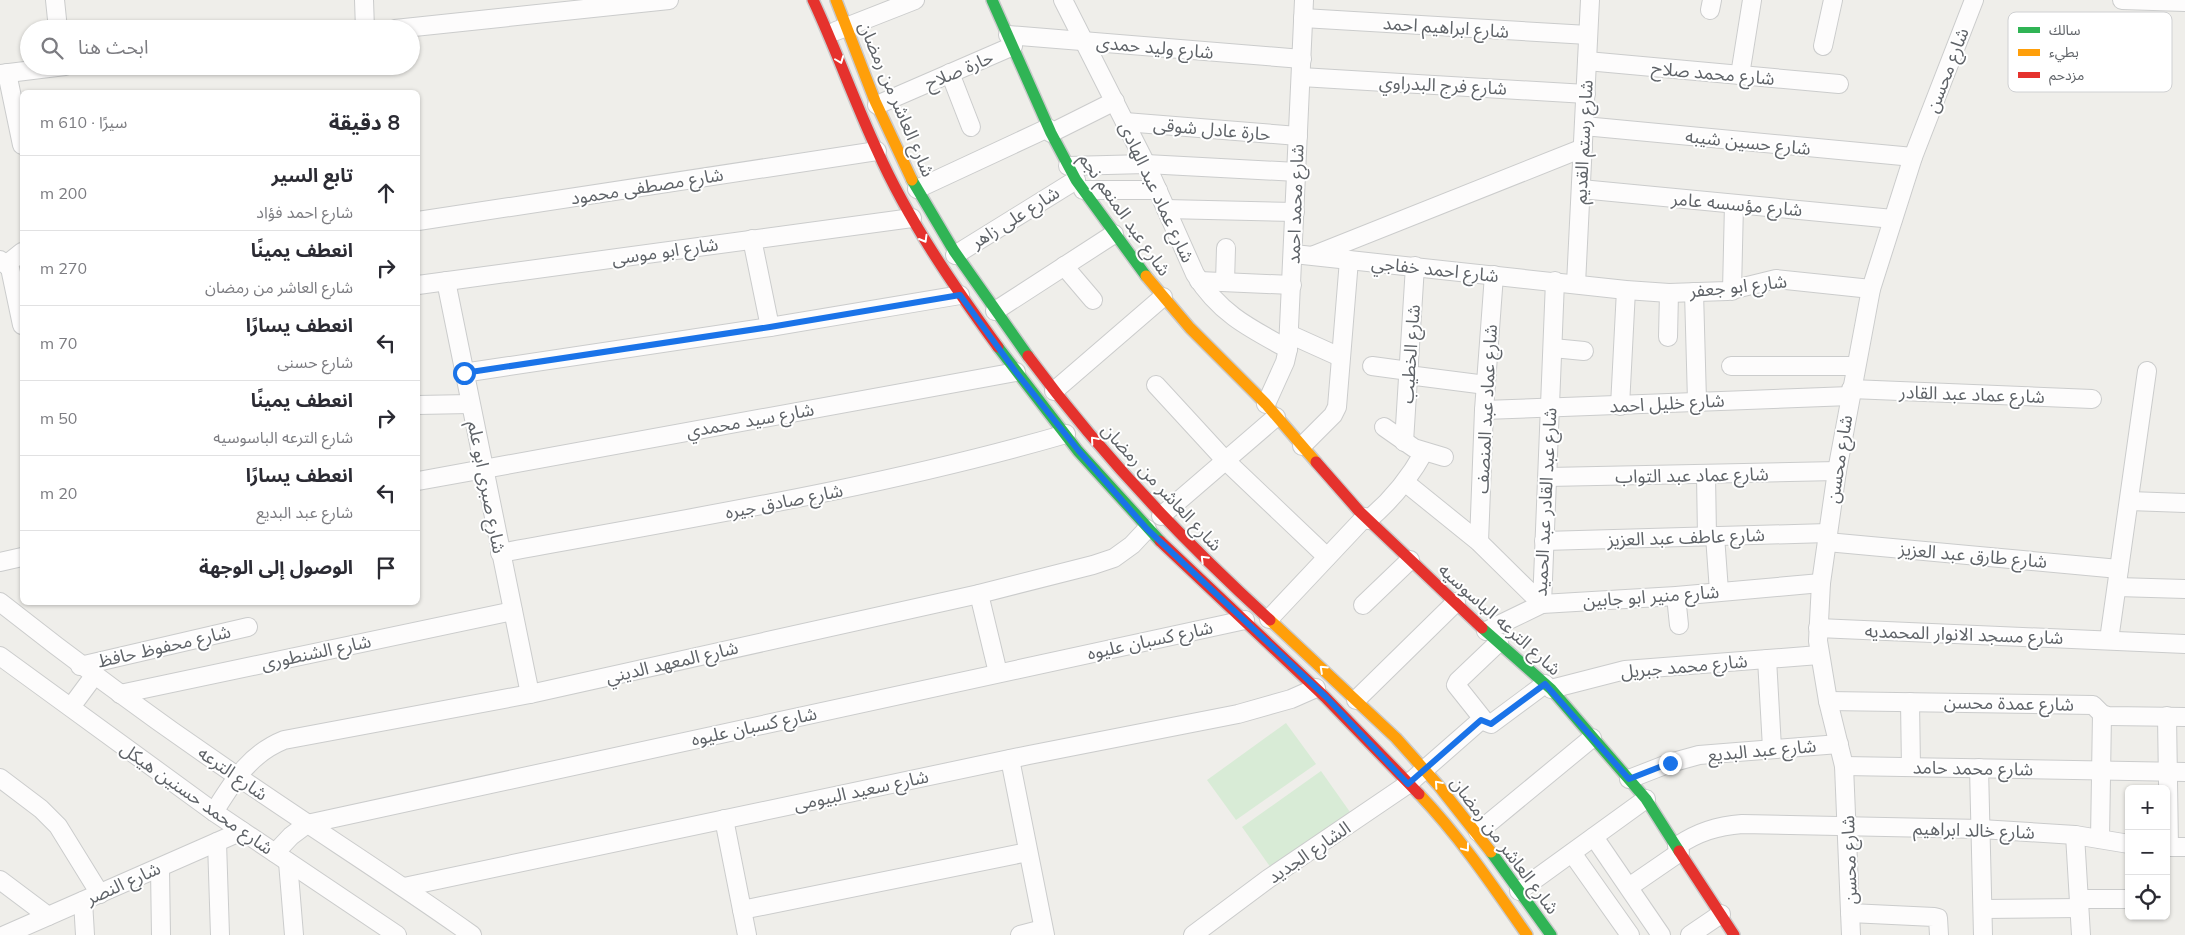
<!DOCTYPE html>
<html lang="ar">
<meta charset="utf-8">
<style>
body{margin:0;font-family:Mulish,"Noto Sans Arabic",sans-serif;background:#f2f2f3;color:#2b2b33;direction:rtl}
.controls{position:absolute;right:15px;bottom:15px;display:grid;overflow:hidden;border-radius:8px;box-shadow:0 1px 4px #0004}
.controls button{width:45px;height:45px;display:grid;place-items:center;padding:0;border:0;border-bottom:1px solid #e1e1e2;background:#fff;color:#2b2b33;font:25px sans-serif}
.stop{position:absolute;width:15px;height:15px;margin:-11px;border:4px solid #1a73e8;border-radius:50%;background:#fff}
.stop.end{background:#1a73e8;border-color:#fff;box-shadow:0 1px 5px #0008}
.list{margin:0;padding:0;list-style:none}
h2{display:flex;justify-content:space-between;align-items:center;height:65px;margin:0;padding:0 20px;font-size:21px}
h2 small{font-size:16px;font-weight:400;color:#7c7c81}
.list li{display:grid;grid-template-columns:32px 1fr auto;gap:15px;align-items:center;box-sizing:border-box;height:75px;padding:0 20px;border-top:1px solid #e1e1e2}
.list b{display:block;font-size:19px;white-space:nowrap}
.list p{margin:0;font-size:16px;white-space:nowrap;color:#7c7c81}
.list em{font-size:16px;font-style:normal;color:#7c7c81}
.icon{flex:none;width:28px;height:28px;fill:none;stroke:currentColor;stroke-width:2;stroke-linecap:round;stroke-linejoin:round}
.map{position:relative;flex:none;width:2185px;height:935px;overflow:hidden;direction:ltr}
.search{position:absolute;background:#fff;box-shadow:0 1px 4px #0004;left:20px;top:20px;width:400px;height:55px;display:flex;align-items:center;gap:12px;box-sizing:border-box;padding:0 18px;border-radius:28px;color:#7c7c81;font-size:19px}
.panel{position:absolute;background:#fff;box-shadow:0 1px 4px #0004;left:20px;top:90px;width:400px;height:515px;border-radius:8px;direction:rtl}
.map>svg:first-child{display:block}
.green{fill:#d8ebd6}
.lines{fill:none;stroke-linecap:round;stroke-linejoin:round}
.street-casing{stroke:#cbcccc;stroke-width:20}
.fast-casing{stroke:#cacacb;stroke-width:14}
.slow-casing{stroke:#cacacb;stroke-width:14}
.jam-casing{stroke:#cacacb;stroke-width:14}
.street{stroke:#fdfcfc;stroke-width:18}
.fast{stroke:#30b455;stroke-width:11}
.slow{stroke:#ff9f0a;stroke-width:11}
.jam{stroke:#e5322d;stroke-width:11}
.oneway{stroke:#fff}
.route{stroke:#1a73e8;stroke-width:6}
.labels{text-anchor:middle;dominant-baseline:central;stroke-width:4;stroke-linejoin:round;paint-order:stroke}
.street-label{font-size:18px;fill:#5f6368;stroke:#fff}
.key{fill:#fff;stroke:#cfd0d2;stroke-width:1}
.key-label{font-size:14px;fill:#5f6368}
</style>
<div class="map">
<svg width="2185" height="935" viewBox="0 0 2185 935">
<rect width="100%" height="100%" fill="#efeeea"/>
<g class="green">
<polygon points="1286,723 1316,764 1236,820 1207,780"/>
<polygon points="1321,771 1350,812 1271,868 1242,827"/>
</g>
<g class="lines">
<defs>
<g id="street">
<polyline points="55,0 58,29"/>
<polyline points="364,0 365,29"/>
<path d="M1063 0 1146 164 1195 274C1219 313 1249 328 1288 349"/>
<polyline points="2122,0 2185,2"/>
<polyline points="1710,10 1712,0"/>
<polyline points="1303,18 1588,35"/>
<polyline points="395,29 669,0"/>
<polyline points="836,31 915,0"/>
<polyline points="1008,35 1302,59"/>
<polyline points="1823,46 1833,0"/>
<polyline points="1587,61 1839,84"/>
<polyline points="7,73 22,145"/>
<polyline points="950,73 971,127"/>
<polyline points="0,74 65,66"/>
<polyline points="1740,75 1752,0"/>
<polyline points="1301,77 1586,94"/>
<polyline points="877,105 1013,46"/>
<polyline points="1125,122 1298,136"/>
<polyline points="1584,126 1913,157"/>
<polyline points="1051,133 1115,101"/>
<polyline points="1068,166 1146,164 1297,172"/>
<polyline points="917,189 1048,128"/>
<polyline points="1581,189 1893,219"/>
<polyline points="1083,190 1158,190"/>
<polyline points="1166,209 1295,212"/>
<polyline points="418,221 877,151"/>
<polyline points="752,239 770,327"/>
<polyline points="1294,254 1626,290 1669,293 1727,291 1776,279 1871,289"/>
<polyline points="955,255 1076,180"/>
<polyline points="1314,255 1583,148"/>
<polyline points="0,260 10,268 22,325"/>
<polyline points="7,264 22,252"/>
<polyline points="1064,266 1093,300"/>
<polyline points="446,281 530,694"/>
<polyline points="1199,281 1292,285"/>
<polyline points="1225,282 1226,248"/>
<polyline points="1576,284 1590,0"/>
<polyline points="418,285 912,218"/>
<polyline points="1732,291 1734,204"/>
<polyline points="1694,292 1697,401"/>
<polyline points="995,311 1114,234"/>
<polyline points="1289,334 1340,357"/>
<polyline points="1668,337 1669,293"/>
<polyline points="1553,348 1584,351"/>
<polyline points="1372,366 1409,371"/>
<polyline points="1731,366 1856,366"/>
<polyline points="463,373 770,327 960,295"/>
<polyline points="1408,375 1486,385"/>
<polyline points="1156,385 1225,460 1327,557"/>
<polyline points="1851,389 2092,399"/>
<polyline points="1054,391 1163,297"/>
<polyline points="1266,404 1285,362 1288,349 1304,0"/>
<polyline points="418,405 470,404"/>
<polyline points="1620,406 1626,290"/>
<polyline points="1484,410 1850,396"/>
<polyline points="1384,427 1414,448 1444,457"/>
<polyline points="1404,442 1415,266"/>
<polyline points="1302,446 1333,415 1337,407 1349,260"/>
<polyline points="1706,475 1707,536"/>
<polyline points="1548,477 1837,471"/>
<polyline points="418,481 1016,372"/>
<polyline points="1406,483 1479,542 1542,604 1555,281"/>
<polyline points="2129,501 2185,503"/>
<polyline points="1161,516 1276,417"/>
<path d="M1368 520C1392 500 1409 479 1424 452"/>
<polyline points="1715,536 1719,591"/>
<polyline points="1544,541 1828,533"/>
<polyline points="1479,542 1484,410 1494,275"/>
<polyline points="1827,542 2119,569"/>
<path d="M500 553C690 518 880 488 1066 434"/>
<polyline points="0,562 22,557"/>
<polyline points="2117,587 2185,589"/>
<polyline points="979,594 998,673"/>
<polyline points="1676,596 1679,625"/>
<path d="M0 602C77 663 156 721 237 776 315 830 395 880 472 935"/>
<polyline points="1363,605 1410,560"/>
<polyline points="1269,619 1365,517"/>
<polyline points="1818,628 2185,644"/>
<polyline points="1486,631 1542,604 1676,596 1821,583"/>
<polyline points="2109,640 2147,371"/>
<polyline points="0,656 214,812 397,935"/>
<polyline points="1767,659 1772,748"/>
<polyline points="80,666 248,627"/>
<polyline points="1551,689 1625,670 1819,655"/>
<polyline points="120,694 513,611"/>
<polyline points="1356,700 1456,602"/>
<polyline points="1828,701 2093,705 2102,714 2108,716 2185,717"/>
<polyline points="1910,702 1911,767"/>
<polyline points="71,707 94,676"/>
<polyline points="2167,716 2169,847"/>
<polyline points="1483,719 1456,685 1458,681 1499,642"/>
<polyline points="1010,759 1045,935"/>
<polyline points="1844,766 2185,772"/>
<polyline points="1979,768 1983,935"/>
<polyline points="0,778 41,809 58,826 100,894"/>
<polyline points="1629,779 1670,763 1699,755 1839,744"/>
<path d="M214 812C233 782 249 754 284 740L530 694 979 594 1093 565 1114 558 1132 545 1147 529"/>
<polyline points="724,819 747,935"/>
<polyline points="1478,832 1592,738"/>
<polyline points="2075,835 2081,935"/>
<polyline points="1594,837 1661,935"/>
<polyline points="2100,839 2102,714"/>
<polyline points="217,842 220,935"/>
<path d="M1677 846C1698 832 1717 826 1742 824L1981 829 2075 835 2129 844"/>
<polyline points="2166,847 2185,847"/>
<polyline points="275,853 291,836 307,824 1245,620"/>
<polyline points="1572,853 1630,935"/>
<polyline points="288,862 294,935"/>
<polyline points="160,868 161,935"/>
<polyline points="0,880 48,916"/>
<polyline points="404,887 1029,755 1238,714 1291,699 1316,688"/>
<polyline points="1629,887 1680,852"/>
<polyline points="1519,891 1646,799"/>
<polyline points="2079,899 2127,899"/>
<polyline points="83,901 85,935"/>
<polyline points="1983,909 2079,908"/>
<polyline points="742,910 1028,852"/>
<polyline points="1850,913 1934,917 1938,918 1939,935"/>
<polyline points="5,935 242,831"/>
<polyline points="1020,935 1043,929"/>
<polyline points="1193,935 1268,879 1408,784 1481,720 1491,724 1545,684"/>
<polyline points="1690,935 1721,914"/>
<polyline points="1851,935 1844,766 1828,701 1818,641 1821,583 1837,471 1871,289 1913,157 1974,0"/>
</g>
<g id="fast">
<polyline points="992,0 1051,133 1076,180 1146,276"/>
<polyline points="912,180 954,251 1028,356"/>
<polyline points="998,347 1078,451 1160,541"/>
<polyline points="1482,628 1551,689 1646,799 1679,851"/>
<polyline points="1491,852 1551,935"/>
</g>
<g id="slow">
<polyline points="836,0 875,101 912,180"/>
<polyline points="1146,276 1190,328 1266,404 1316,462"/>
<polyline points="1270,620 1396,738 1438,785 1491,852"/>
<path d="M1419 794C1460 837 1493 886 1527 935"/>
</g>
<g id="jam">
<path d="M813 0C836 49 854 101 877 150 908 220 953 285 998 347"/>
<path d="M1028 356C1100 453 1181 539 1270 620"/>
<polyline points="1316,462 1359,511 1482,628"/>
<polyline points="1160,541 1325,697 1419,794"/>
<polyline points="1679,851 1734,935"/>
</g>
</defs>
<use href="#street" class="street-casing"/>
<use href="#fast" class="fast-casing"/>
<use href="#slow" class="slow-casing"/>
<use href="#jam" class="jam-casing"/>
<use href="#street" class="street"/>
<use href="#fast" class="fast"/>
<use href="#slow" class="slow"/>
<use href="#jam" class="jam"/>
</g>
<defs><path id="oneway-chevron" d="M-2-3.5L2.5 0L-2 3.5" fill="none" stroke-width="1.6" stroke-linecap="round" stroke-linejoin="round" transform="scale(1.25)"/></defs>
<g class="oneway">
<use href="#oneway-chevron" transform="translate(840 60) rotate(69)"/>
<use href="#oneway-chevron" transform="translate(924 239) rotate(60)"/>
<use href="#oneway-chevron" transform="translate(1094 440) rotate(-131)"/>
<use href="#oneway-chevron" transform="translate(1204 559) rotate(-135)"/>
<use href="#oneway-chevron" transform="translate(1323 669) rotate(-137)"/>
<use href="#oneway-chevron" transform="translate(1438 784) rotate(-132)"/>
<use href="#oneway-chevron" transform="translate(1466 848) rotate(53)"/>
</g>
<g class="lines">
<polyline class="route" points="464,373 770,327 960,295 1016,372 1078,450 1147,529 1326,697 1408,784 1481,720 1491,724 1545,684 1629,779 1670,763"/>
</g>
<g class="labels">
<g class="street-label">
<text transform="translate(1446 27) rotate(4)">شارع ابراهيم احمد</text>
<text transform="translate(1155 47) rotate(5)">شارع وليد حمدى</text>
<text transform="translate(959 70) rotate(-23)">حارة صلاح</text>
<text transform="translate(1947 70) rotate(-69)">شارع محسن</text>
<text transform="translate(1713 73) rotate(5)">شارع محمد صلاح</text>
<text transform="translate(1443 85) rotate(3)">شارع فرج البدراوي</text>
<text transform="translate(897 99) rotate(67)">شارع العاشر من رمضان</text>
<text transform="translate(1212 129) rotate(5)">حارة عادل شوقى</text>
<text transform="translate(1583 142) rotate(-87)">شارع رستم القديم</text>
<text transform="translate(1748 142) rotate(6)">شارع حسين شيبه</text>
<text transform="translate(647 186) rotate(-9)">شارع مصطفى محمود</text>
<text transform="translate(1157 192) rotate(65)">شارع عماد عبد الهادى</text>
<text transform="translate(1295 204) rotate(-88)">شارع محمد احمد</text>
<text transform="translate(1737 204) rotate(5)">شارع مؤسسه عامر</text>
<text transform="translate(1125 214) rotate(55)">شارع عبد المنعم نجم</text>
<text transform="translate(1015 217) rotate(-32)">شارع على زاهر</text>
<text transform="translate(665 251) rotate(-8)">شارع ابو موسى</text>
<text transform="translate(1435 269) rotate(6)">شارع احمد خفاجي</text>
<text transform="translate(1738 286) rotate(-6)">شارع ابو جعفر</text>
<text transform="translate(1410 354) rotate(-86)">شارع الخطيب</text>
<text transform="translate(1972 394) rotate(2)">شارع عماد عبد القادر</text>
<text transform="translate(1667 403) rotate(-3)">شارع خليل احمد</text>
<text transform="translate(1486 409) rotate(-87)">شارع عماد عبد المنصف</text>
<text transform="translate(750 420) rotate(-10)">شارع سيد محمدي</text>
<text transform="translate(1839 459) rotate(-81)">شارع محسن</text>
<text transform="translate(1692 475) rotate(-1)">شارع عماد عبد التواب</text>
<text transform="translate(487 487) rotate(79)">شارع صبرى ابو علم</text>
<text transform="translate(1162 487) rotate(47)">شارع العاشر من رمضان</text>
<text transform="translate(784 501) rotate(-11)">شارع صادق جيره</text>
<text transform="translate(1545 502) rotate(-87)">شارع عبد القادر عبد الحميد</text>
<text transform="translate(1686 537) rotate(-2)">شارع عاطف عبد العزيز</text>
<text transform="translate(1973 555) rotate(5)">شارع طارق عبد العزيز</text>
<text transform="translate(1651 596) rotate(-4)">شارع منير ابو جابين</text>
<text transform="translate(1500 619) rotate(42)">شارع الترعه الباسوسيه</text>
<text transform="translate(1964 634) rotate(2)">شارع مسجد الانوار المحمديه</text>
<text transform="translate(1150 640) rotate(-12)">شارع كسبان عليوه</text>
<text transform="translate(164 646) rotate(-13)">شارع محفوظ حافظ</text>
<text transform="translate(316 652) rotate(-12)">شارع الشنطورى</text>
<text transform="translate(672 662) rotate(-13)">شارع المعهد الديني</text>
<text transform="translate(1684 666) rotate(-5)">شارع محمد جبريل</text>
<text transform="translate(2009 703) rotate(1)">شارع عمدة محسن</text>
<text transform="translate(754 726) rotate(-12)">شارع كسبان عليوه</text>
<text transform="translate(1762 750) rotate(-5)">شارع عبد البديع</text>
<text transform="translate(1973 768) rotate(1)">شارع محمد حامد</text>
<text transform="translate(233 773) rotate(35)">شارع الترعه</text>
<text transform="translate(861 790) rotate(-12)">شارع سعيد البيومى</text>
<text transform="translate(197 798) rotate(35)">شارع محمد حسنين هيكل</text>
<text transform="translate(1974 830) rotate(2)">شارع خالد ابراهيم</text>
<text transform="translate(1505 845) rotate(53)">شارع العاشر من رمضان</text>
<text transform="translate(1309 852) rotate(-34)">الشارع الجديد</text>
<text transform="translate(1849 860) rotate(-92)">شارع محسن</text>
<text transform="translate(123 883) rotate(-24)">شارع النصر</text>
</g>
</g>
<rect x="2008" y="12" width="164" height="80" rx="8" class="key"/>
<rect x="2018" y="27" width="22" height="6" fill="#30b455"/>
<rect x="2018" y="49" width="22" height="7" fill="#ff9f0a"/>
<rect x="2018" y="72" width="22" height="6" fill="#e5322d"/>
<g class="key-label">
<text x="2049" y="35">سالك</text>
<text x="2049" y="57">بطيء</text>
<text x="2049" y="80">مزدحم</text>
</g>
</svg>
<div class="controls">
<button>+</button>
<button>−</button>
<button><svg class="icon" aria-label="locate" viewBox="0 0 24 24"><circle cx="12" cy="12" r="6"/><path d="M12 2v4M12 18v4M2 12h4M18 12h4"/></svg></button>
</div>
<div class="stop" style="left:464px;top:373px"></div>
<div class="stop end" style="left:1670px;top:763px"></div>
<div class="search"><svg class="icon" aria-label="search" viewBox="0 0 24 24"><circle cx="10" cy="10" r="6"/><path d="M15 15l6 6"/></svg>ابحث هنا</div>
<section class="panel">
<h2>8 دقيقة<small>سيرًا · 610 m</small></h2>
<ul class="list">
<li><svg class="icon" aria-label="ahead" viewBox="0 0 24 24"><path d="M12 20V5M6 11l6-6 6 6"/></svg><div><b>تابع السير</b><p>شارع احمد فؤاد</p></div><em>200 m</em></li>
<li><svg class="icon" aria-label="right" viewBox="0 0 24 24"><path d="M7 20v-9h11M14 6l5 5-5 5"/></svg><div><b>انعطف يمينًا</b><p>شارع العاشر من رمضان</p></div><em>270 m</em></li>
<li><svg class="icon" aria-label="left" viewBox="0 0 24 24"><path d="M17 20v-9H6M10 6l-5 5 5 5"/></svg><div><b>انعطف يسارًا</b><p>شارع حسنى</p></div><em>70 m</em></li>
<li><svg class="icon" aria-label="right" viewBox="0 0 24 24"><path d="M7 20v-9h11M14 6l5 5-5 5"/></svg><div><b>انعطف يمينًا</b><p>شارع الترعه الباسوسيه</p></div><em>50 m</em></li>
<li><svg class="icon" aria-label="left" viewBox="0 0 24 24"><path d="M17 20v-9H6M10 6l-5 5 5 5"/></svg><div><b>انعطف يسارًا</b><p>شارع عبد البديع</p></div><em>20 m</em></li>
<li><svg class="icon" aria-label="arrive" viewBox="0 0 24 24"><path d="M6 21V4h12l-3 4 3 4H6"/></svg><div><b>الوصول إلى الوجهة</b></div></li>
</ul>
</section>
</div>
